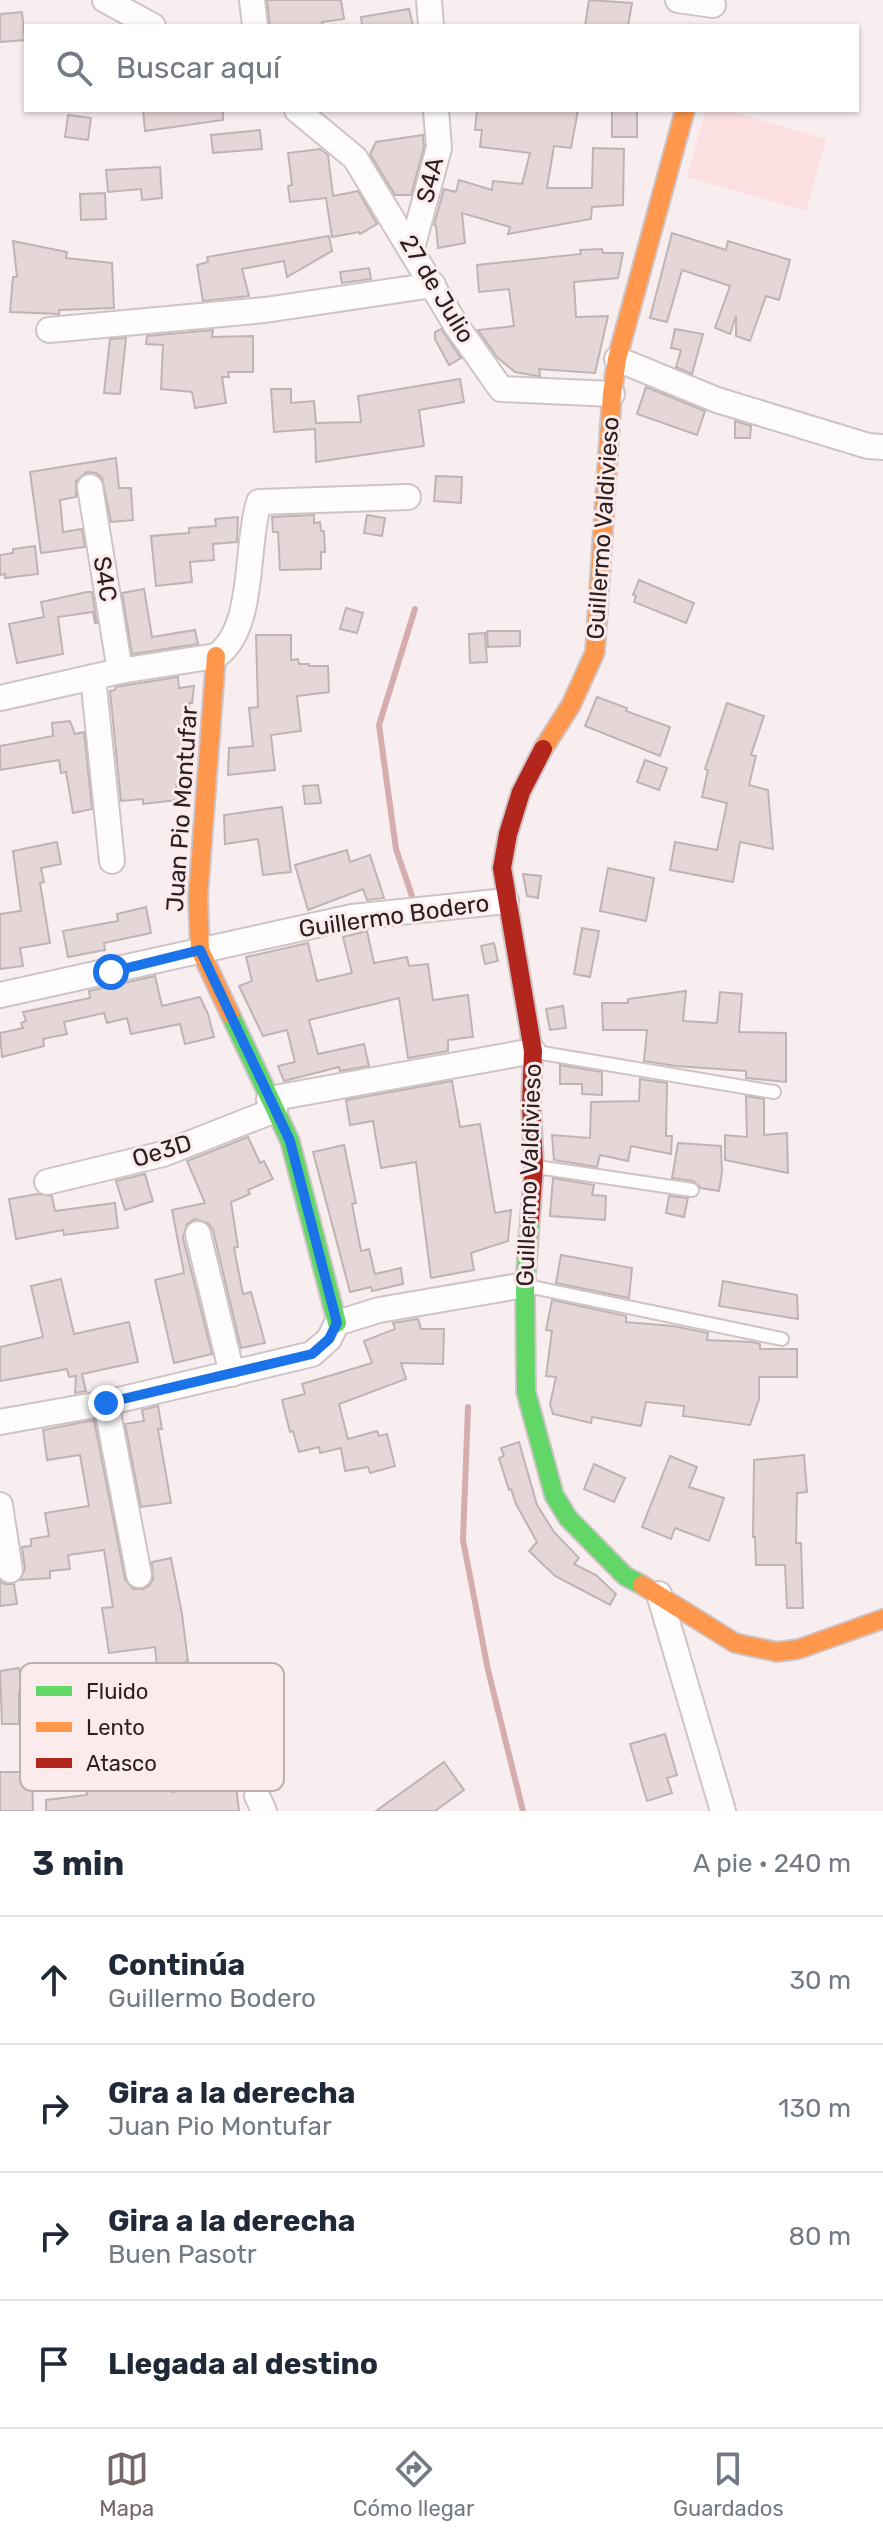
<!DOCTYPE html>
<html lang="es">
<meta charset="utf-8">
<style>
body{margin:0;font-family:Rubik,sans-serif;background:#f2f2f3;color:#1f2937}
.stop{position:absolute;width:24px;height:24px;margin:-18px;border:6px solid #1a73e8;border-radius:50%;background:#fff}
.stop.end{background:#1a73e8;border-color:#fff;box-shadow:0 2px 8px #0008}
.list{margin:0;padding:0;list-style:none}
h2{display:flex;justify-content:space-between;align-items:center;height:104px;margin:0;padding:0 32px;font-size:34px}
h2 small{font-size:26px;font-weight:400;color:#747a83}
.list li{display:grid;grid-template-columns:52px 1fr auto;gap:24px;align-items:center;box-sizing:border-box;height:128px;padding:0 32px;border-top:2px solid #e0e1e3}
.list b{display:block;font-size:30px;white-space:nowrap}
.list p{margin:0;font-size:26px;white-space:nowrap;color:#747a83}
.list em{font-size:26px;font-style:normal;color:#747a83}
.icon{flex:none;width:44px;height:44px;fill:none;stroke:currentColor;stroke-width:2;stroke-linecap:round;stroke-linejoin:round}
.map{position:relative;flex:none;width:883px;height:1811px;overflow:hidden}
.search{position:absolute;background:#fff;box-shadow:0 2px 6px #0004;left:24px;right:24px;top:24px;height:88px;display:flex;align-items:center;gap:20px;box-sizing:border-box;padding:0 28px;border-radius:0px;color:#747a83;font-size:30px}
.sheet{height:616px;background:#fff}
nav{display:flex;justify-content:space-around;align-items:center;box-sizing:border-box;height:112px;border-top:2px solid #e0e1e3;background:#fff;font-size:22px;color:#747a83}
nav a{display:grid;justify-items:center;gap:4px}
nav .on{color:#746869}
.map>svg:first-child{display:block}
.green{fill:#fcdfe1}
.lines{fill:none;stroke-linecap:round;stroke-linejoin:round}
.stream{stroke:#d5adaf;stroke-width:6}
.building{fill:#e5d6d8;stroke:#bfb4b5;stroke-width:2}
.lane-casing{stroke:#cfc4c5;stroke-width:16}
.street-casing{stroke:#cfc4c5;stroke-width:28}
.fast-casing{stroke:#cfc4c5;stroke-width:22}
.slow-casing{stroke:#cfc4c5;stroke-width:22}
.jam-casing{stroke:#cfc4c5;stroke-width:22}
.lane{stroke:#fefcfd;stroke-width:12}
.street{stroke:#fefcfd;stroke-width:24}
.fast{stroke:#63d668;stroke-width:18}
.slow{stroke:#ff974d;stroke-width:18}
.jam{stroke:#b3261e;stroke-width:18}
.route{stroke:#1a73e8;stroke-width:10}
.labels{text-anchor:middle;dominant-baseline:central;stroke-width:6;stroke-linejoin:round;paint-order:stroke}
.street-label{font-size:24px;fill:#2d2020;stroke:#fbebec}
.key{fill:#fbebec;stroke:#bdaeaf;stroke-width:2}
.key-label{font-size:22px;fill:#2d2020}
</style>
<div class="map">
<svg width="883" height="1811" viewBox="0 0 883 1811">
<rect width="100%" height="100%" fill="#f8eef0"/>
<polygon class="green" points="706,110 725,110 826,139 806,211 687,177"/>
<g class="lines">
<g class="stream">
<polyline points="412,896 396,849 379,725 415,609"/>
<polyline points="468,1407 463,1540 488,1670 523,1811"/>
</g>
</g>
<g class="building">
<polygon points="267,0 341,0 344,19 322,22 323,26 270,26"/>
<polygon points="589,0 632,3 628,26 585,26"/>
<polygon points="409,9 413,26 362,26 361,17"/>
<polygon points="22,12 25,40 0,42 0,14"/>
<polygon points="143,110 223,110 223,120 145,131"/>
<polygon points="477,110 578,110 571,148 554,146 547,188 592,188 593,148 624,149 623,205 592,207 591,219 508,234 510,227 462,213 465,243 438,248 436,226 434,225 444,189 456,192 459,180 492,190 493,181 522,184 530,153 480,147 482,130 475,130"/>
<rect x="612" y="110" width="25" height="27"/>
<polygon points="68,115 91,118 88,140 65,137"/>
<polygon points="260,130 262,149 213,153 211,135"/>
<polygon points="423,135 424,147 411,195 395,195 370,154 376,142"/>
<polygon points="320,149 328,155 333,196 358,191 377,224 360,234 359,232 332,237 326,198 290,202 288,186 292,185 288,153"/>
<polygon points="160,167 162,198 142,200 141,189 108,192 106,170"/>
<polygon points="105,193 106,219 81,220 80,194"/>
<polygon points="672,233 726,250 728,241 790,260 779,300 766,296 750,341 736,336 736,316 730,334 715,328 730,286 682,270 667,322 650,318"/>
<polygon points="329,236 332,251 287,277 284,261 242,269 249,296 203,301 197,265 208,262 207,257"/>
<polygon points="13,241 67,252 66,258 112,263 114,308 59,310 59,314 10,312 13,277 17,277"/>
<polygon points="602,249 603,253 623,253 618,278 574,282 576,317 608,316 595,373 539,369 540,376 537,376 515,372 497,357 478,330 514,326 509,289 479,292 477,265 581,254 580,250"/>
<polygon points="369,268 371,279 342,283 340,272"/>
<polygon points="441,329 461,358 449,365 435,339 435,332"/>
<polygon points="675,329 703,334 692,374 676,367 681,350 671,348"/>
<polygon points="213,330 212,337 253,336 253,372 228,372 229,377 222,377 226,403 195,408 192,392 161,389 163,345 146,344 147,336"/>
<polygon points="126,338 120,394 104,393 110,339"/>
<polygon points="460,379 464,402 419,410 424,446 316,462 315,429 274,432 271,389 291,389 291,403 314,401 316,423 361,422 358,396"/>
<polygon points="646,387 705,411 697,435 637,414"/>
<polygon points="735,421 751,426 750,438 735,438"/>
<polygon points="116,458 119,488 131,488 133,520 111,522 102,478 96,473 87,472 76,481 76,497 60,500 63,532 82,529 85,547 41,553 30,472"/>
<polygon points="436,476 462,477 461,503 434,501"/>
<polygon points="314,515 314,523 320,522 321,531 324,531 325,552 321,552 321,569 280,570 278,532 273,532 272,517"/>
<polygon points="367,515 385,518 382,536 364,533"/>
<polygon points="238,517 237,542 213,544 214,560 190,562 192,582 156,586 151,536 189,533 189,528 216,526 215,519"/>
<polygon points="35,546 38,574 5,578 5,574 0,575 0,555 13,553 13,549"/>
<polygon points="639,580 694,603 686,623 634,602 636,596 633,595"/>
<polygon points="144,589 152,637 195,630 198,644 132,654 122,593"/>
<polygon points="87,592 92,592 97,623 95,623 93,612 58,617 63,654 17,663 9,624 44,617 41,602"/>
<polygon points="346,608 363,613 357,633 340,629"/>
<polygon points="487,631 520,631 520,646 488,647"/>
<polygon points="485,633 487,662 470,663 469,634"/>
<polygon points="256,635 291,635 291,660 298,659 299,664 309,664 309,666 328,666 329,692 297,696 301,731 271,735 275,770 228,775 229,748 253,746 249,708 258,707"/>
<polygon points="178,677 179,688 194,686 192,703 189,703 191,723 188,764 179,765 182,783 176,784 178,800 143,804 143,799 121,801 110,691 115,690 116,687"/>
<polygon points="597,697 627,708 626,711 670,727 660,756 585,726"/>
<polygon points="727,703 764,716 751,755 756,756 749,785 768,790 773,849 740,842 733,882 670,870 675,842 717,850 727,803 702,797 708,770 705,769"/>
<polygon points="70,721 75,734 84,732 92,809 73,813 66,772 61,773 59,760 0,770 0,746 53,736 52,723"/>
<polygon points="645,760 667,768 659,790 637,782"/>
<polygon points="318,785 321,803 305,804 303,786"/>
<polygon points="282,807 291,872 263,875 258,839 225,844 224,815"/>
<polygon points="57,842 61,864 41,868 44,882 40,883 50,943 20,948 23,966 0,969 0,914 21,911 13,851"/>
<polygon points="347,850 350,862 370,855 384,898 367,900 363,889 308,910 295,865"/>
<polygon points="608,868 654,878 646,921 600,911"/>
<polygon points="523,874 541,876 538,898 527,896"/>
<polygon points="146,907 151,933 104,943 105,950 68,957 63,931 118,921 117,914"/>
<polygon points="582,928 599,931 590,977 574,974"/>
<polygon points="367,931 374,963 407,957 409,966 428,964 433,1000 468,995 473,1037 448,1040 448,1051 408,1058 399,998 309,1020 318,1054 364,1044 369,1066 340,1071 339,1067 284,1081 278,1066 295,1062 287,1030 263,1036 239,986 252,981 246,957 308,943 317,981 352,973 343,937"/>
<polygon points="494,943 498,961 485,964 481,946"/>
<polygon points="155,976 162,1006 200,997 208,1014 214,1037 185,1044 180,1024 131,1034 127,1018 107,1023 104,1013 64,1022 67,1034 43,1039 44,1046 2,1057 0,1033 23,1028 21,1023 26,1021 23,1012 90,998 89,991"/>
<polygon points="686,991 683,1021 717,1023 720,992 742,994 739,1032 786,1033 786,1082 746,1078 746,1071 676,1066 644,1061 647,1030 603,1030 602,1003 628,1003 628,999"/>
<polygon points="563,1006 566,1028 550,1030 546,1009"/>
<polygon points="560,1065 602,1072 602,1095 582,1094 582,1084 560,1084"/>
<polygon points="640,1079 667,1083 666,1136 672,1136 671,1154 631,1146 628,1161 600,1155 597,1167 554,1160 552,1135 590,1138 591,1102 639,1101"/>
<polygon points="452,1081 460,1127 480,1124 495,1213 511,1210 508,1241 471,1253 474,1270 431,1278 416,1162 381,1168 373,1121 350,1125 346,1100"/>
<polygon points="746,1096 764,1099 764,1135 787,1133 788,1173 725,1160 725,1135 747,1137"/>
<polygon points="248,1137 260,1163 264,1161 273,1179 248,1190 250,1194 231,1202 238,1247 234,1248 243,1294 251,1292 265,1343 241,1348 213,1230 208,1223 195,1219 187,1224 183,1238 212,1354 174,1363 155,1280 184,1273 172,1210 205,1203 187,1161"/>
<polygon points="678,1143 721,1146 722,1172 719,1191 701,1188 693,1181 672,1178"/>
<polygon points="344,1145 356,1203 352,1204 361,1251 369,1249 375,1274 401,1268 403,1284 372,1291 371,1287 350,1292 313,1152"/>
<polygon points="145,1174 153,1201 125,1210 116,1181"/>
<polygon points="553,1178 594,1185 592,1195 606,1196 605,1220 550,1216"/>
<polygon points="38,1194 52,1196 55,1211 115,1203 118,1228 64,1235 63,1230 16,1239 9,1199"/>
<polygon points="669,1196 688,1198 684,1217 666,1213"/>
<polygon points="561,1255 632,1268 629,1298 556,1283"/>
<polygon points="61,1279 74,1334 129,1322 138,1362 82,1374 86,1391 75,1393 76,1376 69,1377 67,1369 0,1381 0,1347 43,1337 31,1286"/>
<polygon points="723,1281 797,1295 798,1319 719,1306"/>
<polygon points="552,1300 626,1316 626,1322 673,1326 708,1333 707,1340 752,1342 760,1344 760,1349 797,1349 797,1377 759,1377 759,1399 750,1425 683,1416 684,1406 646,1402 641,1426 592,1417 591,1423 553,1414 550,1404 556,1377 546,1376 552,1331 546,1330"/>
<polygon points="418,1319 421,1329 444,1329 443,1364 401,1363 406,1379 339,1404 348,1439 377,1431 379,1436 387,1434 395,1466 370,1473 368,1467 345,1471 341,1448 320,1453 319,1447 299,1452 293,1431 290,1432 282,1400 305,1394 302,1384 372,1363 364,1341 395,1329 393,1323"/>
<polygon points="158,1406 162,1429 158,1429 171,1503 141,1507 125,1424 144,1421 142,1410"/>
<polygon points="94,1420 125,1579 133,1589 143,1589 149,1586 153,1579 152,1562 171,1558 182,1614 188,1662 157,1666 155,1647 109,1653 102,1608 113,1607 104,1550 68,1555 70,1569 50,1571 50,1578 20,1580 25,1568 22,1547 31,1546 31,1539 49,1536 45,1513 89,1506 80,1455 47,1460 43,1430"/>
<polygon points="519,1442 537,1505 554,1532 579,1558 574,1564 596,1575 616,1594 610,1605 555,1576 529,1551 537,1542 516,1504 511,1489 509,1490 499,1458 504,1456 501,1448"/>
<polygon points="804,1455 807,1492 797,1493 796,1543 801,1543 803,1608 787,1608 785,1565 756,1565 755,1537 753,1537 754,1460"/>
<polygon points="670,1456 697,1467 689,1487 724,1498 709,1541 675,1528 671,1539 642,1527"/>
<polygon points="594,1464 625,1478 614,1502 584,1489"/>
<polygon points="0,1581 5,1584 14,1584 17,1604 0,1606"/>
<polygon points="19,1668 23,1692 19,1692 19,1724 2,1724 0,1671"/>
<polygon points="146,1692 148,1714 133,1715 138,1757 157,1755 159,1780 170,1779 172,1792 236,1785 239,1811 46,1811 46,1800 87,1795 76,1712 122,1707 121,1694"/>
<polygon points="665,1734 677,1775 667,1778 672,1793 647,1801 630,1744"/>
<polygon points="444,1762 464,1790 435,1811 376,1811"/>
<polygon points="0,1772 32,1772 33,1811 0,1811"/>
</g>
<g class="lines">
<defs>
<g id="lane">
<polyline points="536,1052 774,1092"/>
<polyline points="537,1167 692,1190"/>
<polyline points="527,1286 782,1339"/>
</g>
<g id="street">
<polyline points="105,0 153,26"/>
<polyline points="252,0 255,26"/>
<polyline points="429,0 431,26"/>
<polyline points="678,0 713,5"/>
<polyline points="297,110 355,158 456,325 501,389 612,394"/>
<polyline points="412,248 439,148 436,110"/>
<polyline points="49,330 265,310 433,285"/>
<polyline points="617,359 717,400 868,446 883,447"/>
<polyline points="90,487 120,671"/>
<polyline points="93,677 112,861"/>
<path d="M0 698 120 671 216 656C256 629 245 545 259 502L408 497"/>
<polyline points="0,995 352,917 506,901"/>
<polyline points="269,1099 533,1051"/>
<polyline points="47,1182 163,1154 275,1110"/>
<polyline points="198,1234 232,1374"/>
<polyline points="106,1403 139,1575"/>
<polyline points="0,1422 106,1403 312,1354 329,1339 337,1323 379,1310 525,1285"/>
<polyline points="0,1505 10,1570"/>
<polyline points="659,1594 723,1811"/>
<polyline points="257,1796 264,1811"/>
</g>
<g id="fast">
<polyline points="230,1014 290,1141 337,1323"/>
<polyline points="530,1220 525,1285 526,1392 554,1495 568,1518 625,1576 642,1585"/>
</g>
<g id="slow">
<polyline points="216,656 198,897 200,950 230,1014"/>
<polyline points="543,749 571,705 595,652 612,394 617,359 685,110"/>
<polyline points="642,1585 735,1643 777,1652 799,1649 883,1619"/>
</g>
<polyline id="jam" points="530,1220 534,1166 531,1105 533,1051 502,868 508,834 521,792 543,749"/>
</defs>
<use href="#lane" class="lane-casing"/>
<use href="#street" class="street-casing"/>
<use href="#fast" class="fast-casing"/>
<use href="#slow" class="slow-casing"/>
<use href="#jam" class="jam-casing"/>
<use href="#lane" class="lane"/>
<use href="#street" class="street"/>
<use href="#fast" class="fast"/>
<use href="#slow" class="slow"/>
<use href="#jam" class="jam"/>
</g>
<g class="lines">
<polyline class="route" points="106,1403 312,1354 329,1339 337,1323 290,1141 200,950 111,972"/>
</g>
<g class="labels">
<g class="street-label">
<text transform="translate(430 180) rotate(-76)">S4A</text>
<text transform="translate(437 289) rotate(59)">27 de Julio</text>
<text transform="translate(603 528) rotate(-86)">Guillermo Valdivieso</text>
<text transform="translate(105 579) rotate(81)">S4C</text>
<text transform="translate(182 809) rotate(-86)">Juan Pio Montufar</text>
<text transform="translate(394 916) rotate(-8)">Guillermo Bodero</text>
<text transform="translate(162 1151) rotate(-17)">Oe3D</text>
<text transform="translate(529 1175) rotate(-88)">Guillermo Valdivieso</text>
</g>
</g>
<rect x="20" y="1663" width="264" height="128" rx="12" class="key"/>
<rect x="36" y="1686" width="36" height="10" fill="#63d668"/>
<rect x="36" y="1722" width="36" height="10" fill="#ff974d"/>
<rect x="36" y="1758" width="36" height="10" fill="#b3261e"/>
<g class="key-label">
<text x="86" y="1699">Fluido</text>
<text x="86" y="1735">Lento</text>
<text x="86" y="1771">Atasco</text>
</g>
</svg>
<div class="stop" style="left:111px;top:972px"></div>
<div class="stop end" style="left:106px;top:1403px"></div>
<div class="search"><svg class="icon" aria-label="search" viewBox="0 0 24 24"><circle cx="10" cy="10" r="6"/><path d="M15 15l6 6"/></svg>Buscar aquí</div>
</div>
<section class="sheet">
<h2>3 min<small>A pie · 240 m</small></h2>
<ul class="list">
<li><svg class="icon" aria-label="ahead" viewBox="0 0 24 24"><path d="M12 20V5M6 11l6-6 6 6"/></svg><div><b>Continúa</b><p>Guillermo Bodero</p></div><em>30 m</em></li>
<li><svg class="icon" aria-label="right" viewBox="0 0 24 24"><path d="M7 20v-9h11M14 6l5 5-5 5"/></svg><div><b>Gira a la derecha</b><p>Juan Pio Montufar</p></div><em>130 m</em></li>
<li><svg class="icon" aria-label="right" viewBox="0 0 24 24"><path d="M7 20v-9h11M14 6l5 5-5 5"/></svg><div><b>Gira a la derecha</b><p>Buen Pasotr</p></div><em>80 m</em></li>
<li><svg class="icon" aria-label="arrive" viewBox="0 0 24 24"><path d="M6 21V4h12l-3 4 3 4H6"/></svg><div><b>Llegada al destino</b></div></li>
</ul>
</section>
<nav>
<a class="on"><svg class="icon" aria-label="map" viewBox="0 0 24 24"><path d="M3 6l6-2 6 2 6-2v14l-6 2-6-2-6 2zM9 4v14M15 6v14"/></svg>Mapa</a>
<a><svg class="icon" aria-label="directions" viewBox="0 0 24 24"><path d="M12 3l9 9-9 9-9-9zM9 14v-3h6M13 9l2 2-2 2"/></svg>Cómo llegar</a>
<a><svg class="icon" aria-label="saved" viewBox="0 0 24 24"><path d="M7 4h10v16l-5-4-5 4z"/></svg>Guardados</a>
</nav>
